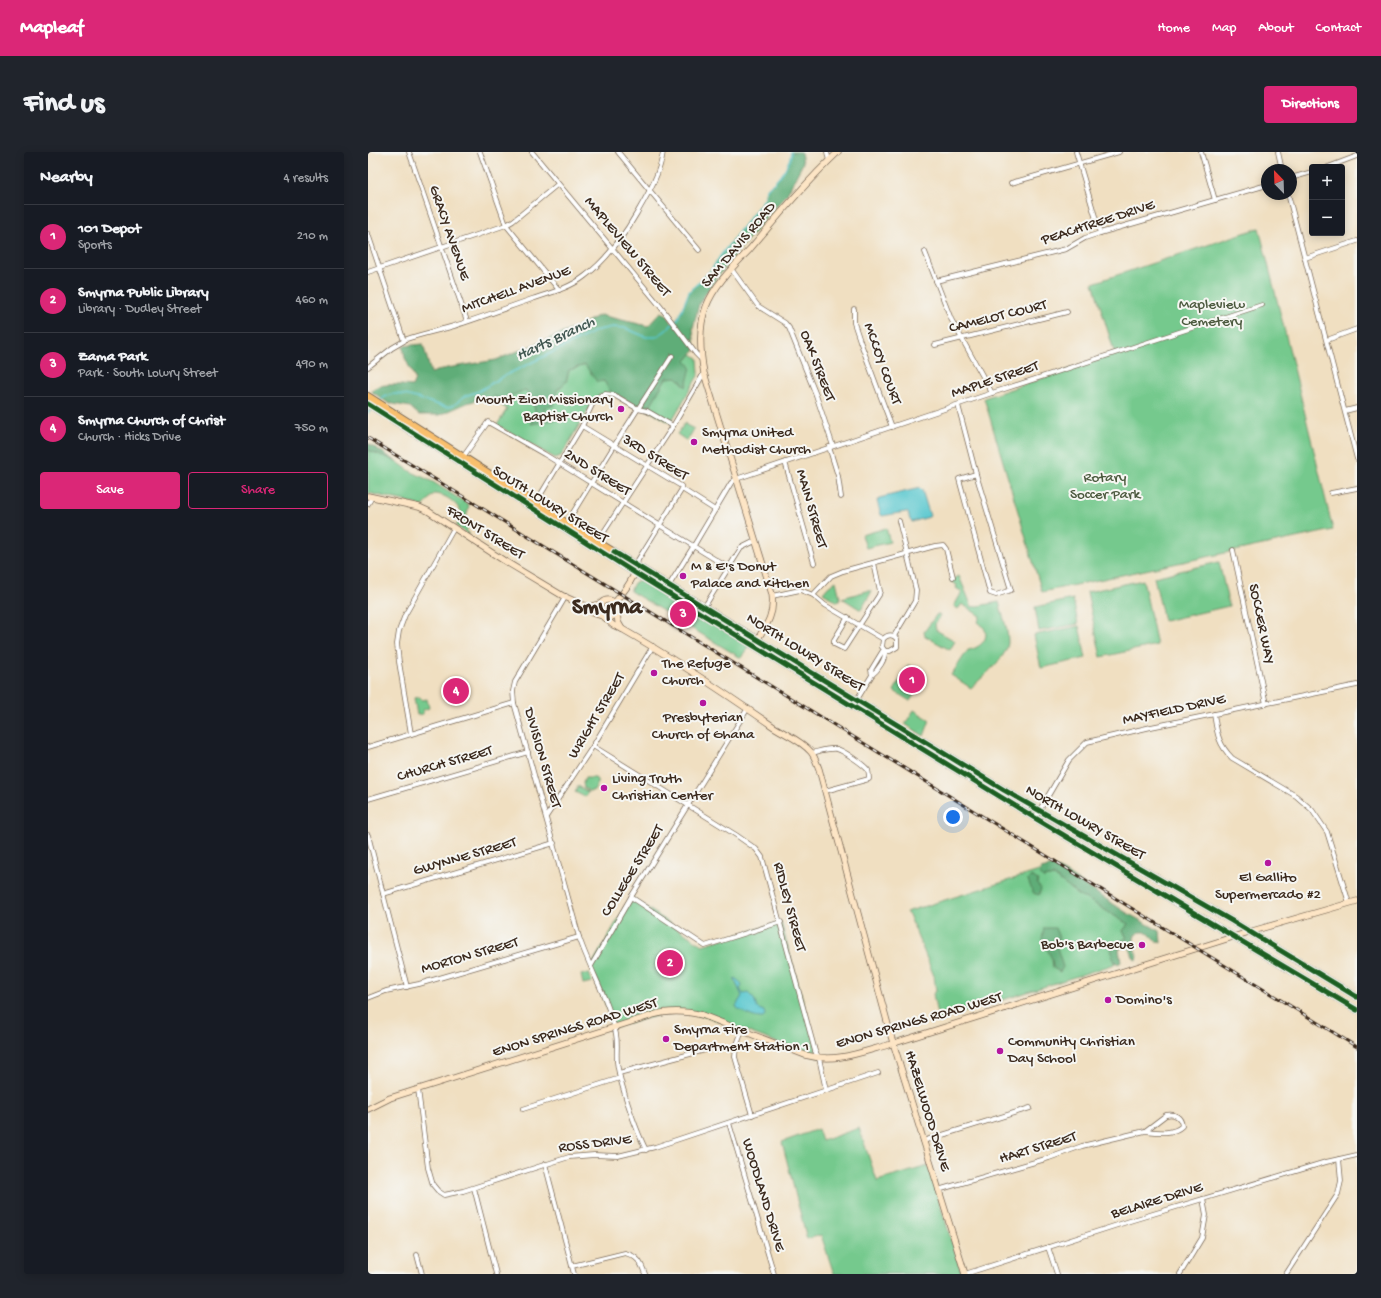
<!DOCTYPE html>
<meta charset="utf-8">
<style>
body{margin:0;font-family:"Gochi Hand",sans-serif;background:#20242c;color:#f1f3f6}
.controls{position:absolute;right:12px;top:12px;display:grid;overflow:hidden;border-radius:4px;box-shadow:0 2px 10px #0003}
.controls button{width:36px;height:36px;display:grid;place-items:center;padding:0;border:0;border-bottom:1px solid #363941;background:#171b24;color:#f1f3f6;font:20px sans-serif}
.compass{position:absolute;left:893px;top:12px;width:36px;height:36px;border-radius:50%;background:#171b24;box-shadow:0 2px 10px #0003;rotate:337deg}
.you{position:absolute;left:585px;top:665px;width:14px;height:14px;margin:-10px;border:3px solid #fff;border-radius:50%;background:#1a73e8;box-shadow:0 0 0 6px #1a73e833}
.badge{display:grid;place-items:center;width:26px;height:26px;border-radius:50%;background:#db2777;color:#fff;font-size:13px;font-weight:700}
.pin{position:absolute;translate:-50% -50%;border:2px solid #fff;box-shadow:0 1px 4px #0006}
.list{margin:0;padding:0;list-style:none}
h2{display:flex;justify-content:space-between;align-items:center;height:52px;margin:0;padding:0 16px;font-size:17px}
h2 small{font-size:13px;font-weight:400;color:#9ea1a6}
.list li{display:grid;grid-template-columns:26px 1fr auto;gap:12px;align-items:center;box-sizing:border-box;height:64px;padding:0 16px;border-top:1px solid #363941}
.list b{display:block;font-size:15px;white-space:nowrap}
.list p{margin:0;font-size:13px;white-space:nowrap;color:#9ea1a6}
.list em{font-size:13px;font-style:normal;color:#9ea1a6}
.actions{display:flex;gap:8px;padding:12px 16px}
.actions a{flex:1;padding:9px 0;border:1px solid #db2777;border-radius:4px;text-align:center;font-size:14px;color:#db2777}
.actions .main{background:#db2777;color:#fff}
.map{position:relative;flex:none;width:989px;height:1122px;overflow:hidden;border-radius:4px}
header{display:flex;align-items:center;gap:24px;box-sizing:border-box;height:56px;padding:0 20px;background:#db2777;color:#fff}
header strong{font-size:19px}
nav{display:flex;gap:22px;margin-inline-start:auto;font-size:14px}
.intro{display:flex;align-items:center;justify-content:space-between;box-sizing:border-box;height:96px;padding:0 24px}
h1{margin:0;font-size:28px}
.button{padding:10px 18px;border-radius:4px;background:#db2777;color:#fff;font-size:14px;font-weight:700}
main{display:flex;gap:24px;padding:0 24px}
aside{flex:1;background:#171b24;border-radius:4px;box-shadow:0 2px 10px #0003}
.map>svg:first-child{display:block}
.green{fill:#74c98d;stroke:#587a56}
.forest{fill:#5fad78;stroke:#4d6c4b}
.water{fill:#5ac8cf;stroke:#4a7976}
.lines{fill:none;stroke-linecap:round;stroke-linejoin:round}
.stream{stroke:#5ac8cf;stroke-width:1.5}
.street-casing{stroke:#7a6957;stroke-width:5.5}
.secondary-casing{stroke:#7a6957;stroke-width:7}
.primary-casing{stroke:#7a6957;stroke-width:8}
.street{stroke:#fff;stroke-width:4}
.secondary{stroke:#fde5c5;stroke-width:5.5}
.primary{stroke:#f9bf6d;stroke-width:6}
.rail-casing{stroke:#3b2a1e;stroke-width:3}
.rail{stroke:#f6f6f2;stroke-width:1.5;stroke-dasharray:4.5;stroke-linecap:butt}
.cycleway-casing{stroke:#f6f6f2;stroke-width:8}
.cycleway{stroke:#1b5e20;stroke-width:5}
.poi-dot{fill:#b5179e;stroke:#f6f6f2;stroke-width:1.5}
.labels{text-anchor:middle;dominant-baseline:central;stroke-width:4;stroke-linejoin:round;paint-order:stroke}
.street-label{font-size:15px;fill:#3b2a1e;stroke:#f6f6f2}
.park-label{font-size:15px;fill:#4c5a3f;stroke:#f6f6f2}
.poi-label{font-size:15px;fill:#3b2a1e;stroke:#f6f6f2;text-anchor:start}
.water-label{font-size:16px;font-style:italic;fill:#445953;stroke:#f6f6f2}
.town-label{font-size:23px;font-weight:bold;fill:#3b2a1e;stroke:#f6f6f2}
</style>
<header>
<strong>Mapleaf</strong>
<nav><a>Home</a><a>Map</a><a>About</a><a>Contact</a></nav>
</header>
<div class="intro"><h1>Find us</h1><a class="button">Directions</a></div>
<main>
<aside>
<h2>Nearby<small>4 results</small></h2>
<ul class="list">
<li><span class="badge">1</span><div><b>101 Depot</b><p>Sports</p></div><em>210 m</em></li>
<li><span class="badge">2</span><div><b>Smyrna Public Library</b><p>Library · Dudley Street</p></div><em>460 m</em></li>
<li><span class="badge">3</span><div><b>Zama Park</b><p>Park · South Lowry Street</p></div><em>490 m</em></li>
<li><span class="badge">4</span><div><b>Smyrna Church of Christ</b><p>Church · Hicks Drive</p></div><em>750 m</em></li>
</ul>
<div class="actions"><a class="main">Save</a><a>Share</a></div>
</aside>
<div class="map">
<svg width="989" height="1122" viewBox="0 0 989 1122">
<rect width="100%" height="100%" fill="#f6f6f2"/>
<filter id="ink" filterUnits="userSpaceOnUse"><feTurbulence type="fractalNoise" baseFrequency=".025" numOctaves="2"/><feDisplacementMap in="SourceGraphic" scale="8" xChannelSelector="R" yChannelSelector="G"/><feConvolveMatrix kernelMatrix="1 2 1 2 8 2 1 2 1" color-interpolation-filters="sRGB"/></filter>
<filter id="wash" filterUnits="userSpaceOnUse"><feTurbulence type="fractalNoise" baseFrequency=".012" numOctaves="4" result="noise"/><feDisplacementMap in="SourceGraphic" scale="16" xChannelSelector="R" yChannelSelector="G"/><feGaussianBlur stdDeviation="0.9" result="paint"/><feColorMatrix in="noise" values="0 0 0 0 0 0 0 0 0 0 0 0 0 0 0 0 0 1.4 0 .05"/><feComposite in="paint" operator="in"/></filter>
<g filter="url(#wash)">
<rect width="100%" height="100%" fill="#f0dfc1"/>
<g class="green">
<polygon points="891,76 925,212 965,378 674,440 616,246 747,202 725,131"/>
<polygon points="324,202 330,206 331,222 303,270 301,270 274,255 274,254 282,254 298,226 309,225 318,234 318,209"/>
<polygon points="218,213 225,224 236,229 242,239 248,242 231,243 219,260 193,304 187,306 129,273 139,257 125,248 122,252 117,249 126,244 134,248 137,251 142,249 142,244 157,238 163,244 168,261 163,271 178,265 176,256 186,253 189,238 198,230 201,218"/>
<polygon points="317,271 318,273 326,277 319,289 309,282"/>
<path d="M0 298 28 309 42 319 65 330 101 353 98 366 100 375 98 379 101 381V383L88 374 93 367 94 362C89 351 78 342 66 342L62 346 55 355 37 349 0 341Z"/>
<polygon points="518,376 522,390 498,396 494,383"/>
<polygon points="851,410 861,454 796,469 786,425"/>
<path d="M591 424 604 455 631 450C634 462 640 477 640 490 640 505 614 525 603 536L583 523 600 498C615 496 626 481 610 470L612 464 594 452 590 457 586 454 594 440 588 436 589 433 582 429Z"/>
<polygon points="273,427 381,493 373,506 262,439 266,431"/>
<polygon points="775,428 789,493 733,505 719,440"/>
<polygon points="468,429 472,446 470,450 455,441 460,435"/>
<polygon points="499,439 504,439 493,458 474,446"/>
<polygon points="705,447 710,472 671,479 667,455"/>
<polygon points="569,462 572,464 567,472 568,478 587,489 582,498 557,484 556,480"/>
<polygon points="711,474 718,506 673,516 666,483"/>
<polygon points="540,513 558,524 542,549 526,539"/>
<polygon points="52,545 54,548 59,547 61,556 55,558 55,562 49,563 46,546"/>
<polygon points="546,558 562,568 556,584 537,572"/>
<polygon points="217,626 227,626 231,629 226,639 224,638 223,640 216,636 215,631"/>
<polygon points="210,634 220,640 217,645 207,640"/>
<polygon points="671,719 675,726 686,724 713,745 719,747 760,772 755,779 759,786 743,794 747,812 572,868 568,858 565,842 568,839 566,824 542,765 538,760"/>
<polygon points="263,745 334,793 413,770 451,906 340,865 307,859 246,875 223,814"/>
<polygon points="221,821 224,830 215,832 213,823"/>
<polygon points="491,976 509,1029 560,1014 594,1122 466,1122 453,1083 439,1087 414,990 450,977 454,989"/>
</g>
<g class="forest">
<path d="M423 0H433L435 11 419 42 377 91 344 132 331 152 325 176 327 198 318 209 323 215 318 235 309 225 298 226 282 254H268L242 239 236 229 229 230 217 213 201 218 198 230 189 238 186 253 176 256 178 264 188 262 192 267 163 272 168 261 163 244 157 238 142 244V249L140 251H137L134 248 126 244 117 249 116 246 99 251 72 263H51L42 255 20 251 3 239C10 230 33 233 44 234L47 227 37 206 35 194 55 192 63 221 79 216 128 208 207 176 232 163 280 174 293 160 298 162 305 172 312 162 321 140 344 117 353 103 397 46C397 43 397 40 399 37 400 34 403 33 406 31 413 24 423 10 423 0Z"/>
<polygon points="0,291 28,309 0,298"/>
<path d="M685 714 697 720 759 761 792 779 793 791 788 789 779 780H772L767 783C764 792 767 798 770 806L767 808C763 803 764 798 760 794L751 797 753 810 750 812C744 808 743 801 743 794L759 786 755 779 760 772 719 747 713 745 686 724 675 726 672 722 673 717Z"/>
<polygon points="663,724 670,728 669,732 673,737 671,743 665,741 660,728"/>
<polygon points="676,776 687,776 692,788 687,789 695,815 692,820 685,816 684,807 674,787"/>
</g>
<g class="water">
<polygon points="552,336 554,338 562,364 561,365 544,370 542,368 540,361 537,360 514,364 513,363 509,349 511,346"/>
<polygon points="539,525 545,529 548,536 541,537 540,533 536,531"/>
<path d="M367 826 372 830 374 834 372 837 375 842 380 841 386 847 389 856 396 859 397 863 395 866C387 867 376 861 369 856L368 854 374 844 366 827Z"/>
</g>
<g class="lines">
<g class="stream">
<path d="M12 249C16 245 20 242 26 242 40 241 64 252 79 255L86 253 97 244 111 239 134 225 230 178 245 175 257 176 278 185H288L297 179 309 168 312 162 321 140 344 117 353 103 397 46C397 43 397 40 399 37 400 34 403 33 406 31 413 24 423 10 423 0"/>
<polyline points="0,261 3,257"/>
</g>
</g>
</g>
<g filter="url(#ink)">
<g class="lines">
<defs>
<g id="street">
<polyline points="41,0 99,169"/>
<polyline points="112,0 138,73 191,138"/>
<polyline points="164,0 292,154 328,202 333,207"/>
<polyline points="250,0 331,98"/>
<polyline points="459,0 461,9"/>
<polyline points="708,0 732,81"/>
<polyline points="833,0 847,48"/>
<polyline points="910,0 914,18"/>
<polyline points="960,15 989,4"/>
<polyline points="923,26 944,20"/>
<polyline points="643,31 751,0"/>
<polyline points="920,42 989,307"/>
<polyline points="0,82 36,189 24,196 0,215"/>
<polyline points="557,100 583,167 624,241"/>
<polyline points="937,106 989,89"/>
<polyline points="364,118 390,154 417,171 421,176 448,243 465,294"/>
<polyline points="0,120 138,73 145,69 190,32"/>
<polyline points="568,129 698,97 717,86 732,81 899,33"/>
<polyline points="486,157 486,171 492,189 524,275"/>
<path d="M36 188C52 182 69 179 86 174 112 166 138 156 164 147 182 141 202 136 217 124 239 108 255 85 269 61 280 42 292 22 295 0"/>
<polyline points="959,188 989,177"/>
<polyline points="567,193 699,160"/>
<polyline points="590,253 608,322"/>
<polyline points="977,259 989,256"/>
<polyline points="214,274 313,334 314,337 347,358"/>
<polyline points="461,295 470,324 473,345"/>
<polyline points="95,305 120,270 176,302 361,416"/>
<polyline points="417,310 446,411"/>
<polygon points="608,322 643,438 628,443 622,441 591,327"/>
<polyline points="963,341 989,336"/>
<polyline points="0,352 4,345"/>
<polyline points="167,352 214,274 225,251 230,245 237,242 246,243 270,257 279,259 305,274"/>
<polyline points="198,372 246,294 304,204"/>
<polyline points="228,392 305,274 336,221"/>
<polyline points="865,398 898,552"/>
<polyline points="269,413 270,408 314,337"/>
<polyline points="300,435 325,395 363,331 368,327 624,241 894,153"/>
<path d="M198 444 147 530 145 539 146 551 211 785C222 818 241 848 248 882 250 892 248 901 249 910 250 921 254 932 257 943 263 962 269 980 278 998"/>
<polyline points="404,444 432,438 445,443"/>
<polyline points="335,457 373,396 387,389"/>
<polyline points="480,465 466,488 466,492 476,497 511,443 512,439 506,411"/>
<polyline points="526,484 547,449 548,438 531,369"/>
<polyline points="515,487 457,453 445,443 463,424 475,419 567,394 575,393 578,397 585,425"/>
<path d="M485 554 504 523C510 518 518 507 517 499H522L529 495V487C525 482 520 482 515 487L514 495 517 499 514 500 503 518 504 523"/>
<path d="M846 562C849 581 850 592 864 606L928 644 944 658 959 680 981 751"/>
<polyline points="43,582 31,510 29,492 31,479 37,463 86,376"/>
<polyline points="225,594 368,683 388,697 394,705 447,899 451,906 458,938"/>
<polyline points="0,595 146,551"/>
<path d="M444 601C452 599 460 596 469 597 476 599 495 612 500 618 501 621 501 624 501 627L457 639"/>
<polyline points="0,647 160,600"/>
<polyline points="178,665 225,594 285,494"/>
<polyline points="667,666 701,608 719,590 783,575 989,533"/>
<polyline points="0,683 39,835"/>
<polyline points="15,742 186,691"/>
<polyline points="263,745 337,794 413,770"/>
<polyline points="223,814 263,745 380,556"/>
<polyline points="0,846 18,839 51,832 211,785"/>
<polyline points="374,879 368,895 367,905 384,963"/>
<polyline points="251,921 341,897"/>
<polyline points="50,937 60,1016 65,1033 70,1039 76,1043 95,1039 201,1005 226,1003 250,1004 287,995 510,921"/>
<polyline points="155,957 252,926"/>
<polyline points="361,971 406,1122"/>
<polyline points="555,989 662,956"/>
<polyline points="177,1012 206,1122"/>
<polyline points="106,1036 128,1122"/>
<path d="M570 1038 681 1006 714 994 777 979 798 963C807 961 813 965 814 974 805 983 787 980 777 979"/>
<polyline points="680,1095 689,1122"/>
<polyline points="49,1103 54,1122"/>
<path d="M204 1114 257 1101C269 1104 273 1110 277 1122"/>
<polyline points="597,1122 765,1068 958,1010 989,1003"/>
<polyline points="812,1122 834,1086 838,1063 835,1047"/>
<polyline points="918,1122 970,1042 973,1029 971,1007"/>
</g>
<g id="secondary">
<polyline points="0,344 51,355 60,359 135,408 195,444 220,455 232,452"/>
<circle cx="240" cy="457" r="9"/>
<path d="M247 450C256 440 266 427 269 413"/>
<polyline points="215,454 225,461 234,464"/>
<polyline points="249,460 250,470 254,477"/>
<path d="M236 465 245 473 254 477C305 506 354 539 403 573 416 582 433 588 443 600 447 605 449 612 451 617L523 884 597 1122"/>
<path d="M387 491C398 474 407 463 404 442L336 221C332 199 330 176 338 155 346 133 366 114 382 97 410 64 438 30 470 0"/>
<path d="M0 957 22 946 285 863C302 858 317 859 334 863L437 903C467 911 491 901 520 893L881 780 989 749"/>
</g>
<g id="primary">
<polyline points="0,244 199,371 636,638 864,769 989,845"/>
<polyline points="0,252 267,421 667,666 989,858"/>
</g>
</defs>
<use href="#street" class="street-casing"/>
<use href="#secondary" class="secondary-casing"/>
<use href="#primary" class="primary-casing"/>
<use href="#street" class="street"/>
<use href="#secondary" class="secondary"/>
<use href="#primary" class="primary"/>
<defs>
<polyline id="rail" points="0,286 989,895"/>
</defs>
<use href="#rail" class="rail-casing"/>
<use href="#rail" class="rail"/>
<defs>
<g id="cycleway">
<polyline points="0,252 267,421 667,666 989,858"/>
<polyline points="246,400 636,638 864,769 989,845"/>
</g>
</defs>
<use href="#cycleway" class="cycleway-casing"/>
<use href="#cycleway" class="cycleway"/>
</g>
</g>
<g class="poi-dot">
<circle cx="253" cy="257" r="4"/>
<circle cx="326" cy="290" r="4"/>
<circle cx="315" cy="424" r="4"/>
<circle cx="286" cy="521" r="4"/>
<circle cx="335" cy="551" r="4"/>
<circle cx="236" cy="636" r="4"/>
<circle cx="900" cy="711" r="4"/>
<circle cx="774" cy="793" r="4"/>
<circle cx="740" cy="848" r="4"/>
<circle cx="298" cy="887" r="4"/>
<circle cx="632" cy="899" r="4"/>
</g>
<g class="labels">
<g class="street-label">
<text transform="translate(730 71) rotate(-18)">PEACHTREE DRIVE</text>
<text transform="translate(81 81) rotate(71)">GRACY AVENUE</text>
<text transform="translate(371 93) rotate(-50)">SAM DAVIS ROAD</text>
<text transform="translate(259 95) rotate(50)">MAPLEVIEW STREET</text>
<text transform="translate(148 138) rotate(-20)">MITCHELL AVENUE</text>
<text transform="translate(630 165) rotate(-14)">CAMELOT COURT</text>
<text transform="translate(514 212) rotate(70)">MCCOY COURT</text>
<text transform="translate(449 214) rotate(69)">OAK STREET</text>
<text transform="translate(627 228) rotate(-18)">MAPLE STREET</text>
<text transform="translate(287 306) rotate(32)">3RD STREET</text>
<text transform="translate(229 321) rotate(32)">2ND STREET</text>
<text transform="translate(182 353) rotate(32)">SOUTH LOWRY STREET</text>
<text transform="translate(443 357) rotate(74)">MAIN STREET</text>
<text transform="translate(117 381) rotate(32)">FRONT STREET</text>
<text transform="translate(893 472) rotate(78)">SOCCER WAY</text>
<text transform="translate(437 501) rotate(32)">NORTH LOWRY STREET</text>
<text transform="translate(806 558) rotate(-12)">MAYFIELD DRIVE</text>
<text transform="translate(229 564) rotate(-59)">WRIGHT STREET</text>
<text transform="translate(174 606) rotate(74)">DIVISION STREET</text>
<text transform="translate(77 612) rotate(-16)">CHURCH STREET</text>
<text transform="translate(717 671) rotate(30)">NORTH LOWRY STREET</text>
<text transform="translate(97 705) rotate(-16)">GWYNNE STREET</text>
<text transform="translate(265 719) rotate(-58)">COLLEGE STREET</text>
<text transform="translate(421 755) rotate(75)">RIDLEY STREET</text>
<text transform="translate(102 804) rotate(-16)">MORTON STREET</text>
<text transform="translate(551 869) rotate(-16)">ENON SPRINGS ROAD WEST</text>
<text transform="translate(207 876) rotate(-17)">ENON SPRINGS ROAD WEST</text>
<text transform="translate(559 959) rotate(73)">HAZELWOOD DRIVE</text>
<text transform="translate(227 992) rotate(-7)">ROSS DRIVE</text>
<text transform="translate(670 996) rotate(-17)">HART STREET</text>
<text transform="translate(395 1043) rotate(73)">WOODLAND DRIVE</text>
<text transform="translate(789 1049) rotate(-17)">BELAIRE DRIVE</text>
</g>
<g class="park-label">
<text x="844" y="153">Mapleview<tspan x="844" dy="17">Cemetery</tspan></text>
<text x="737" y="326">Rotary<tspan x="737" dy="17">Soccer Park</tspan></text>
</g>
<g class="poi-label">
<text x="245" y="248" text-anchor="end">Mount Zion Missionary<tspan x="245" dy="17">Baptist Church</tspan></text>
<text x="334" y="281">Smyrna United<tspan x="334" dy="17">Methodist Church</tspan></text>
<text x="323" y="415">M &amp; E's Donut<tspan x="323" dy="17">Palace and Kitchen</tspan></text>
<text x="294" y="512">The Refuge<tspan x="294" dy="17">Church</tspan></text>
<text x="335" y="566" text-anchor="middle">Presbyterian<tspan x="335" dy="17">Church of Ghana</tspan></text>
<text x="244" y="627">Living Truth<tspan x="244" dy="17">Christian Center</tspan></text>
<text x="900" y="726" text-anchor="middle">El Gallito<tspan x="900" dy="17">Supermercado #2</tspan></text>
<text x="766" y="793" text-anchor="end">Bob's Barbecue</text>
<text x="748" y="848">Domino's</text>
<text x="306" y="878">Smyrna Fire<tspan x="306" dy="17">Department Station 1</tspan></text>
<text x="640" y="890">Community Christian<tspan x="640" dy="17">Day School</tspan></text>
</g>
<g class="water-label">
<text transform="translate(188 188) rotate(-25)">Harts Branch</text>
</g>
<g class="town-label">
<text x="239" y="456">Smyrna</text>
</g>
</g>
</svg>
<div class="controls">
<button>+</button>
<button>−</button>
</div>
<svg class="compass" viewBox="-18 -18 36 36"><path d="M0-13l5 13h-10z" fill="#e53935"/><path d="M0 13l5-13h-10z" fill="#9ea1a6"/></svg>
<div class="you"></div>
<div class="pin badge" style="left:544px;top:528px">1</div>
<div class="pin badge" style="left:302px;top:811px">2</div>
<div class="pin badge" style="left:315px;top:462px">3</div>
<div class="pin badge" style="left:88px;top:539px">4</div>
</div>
</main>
